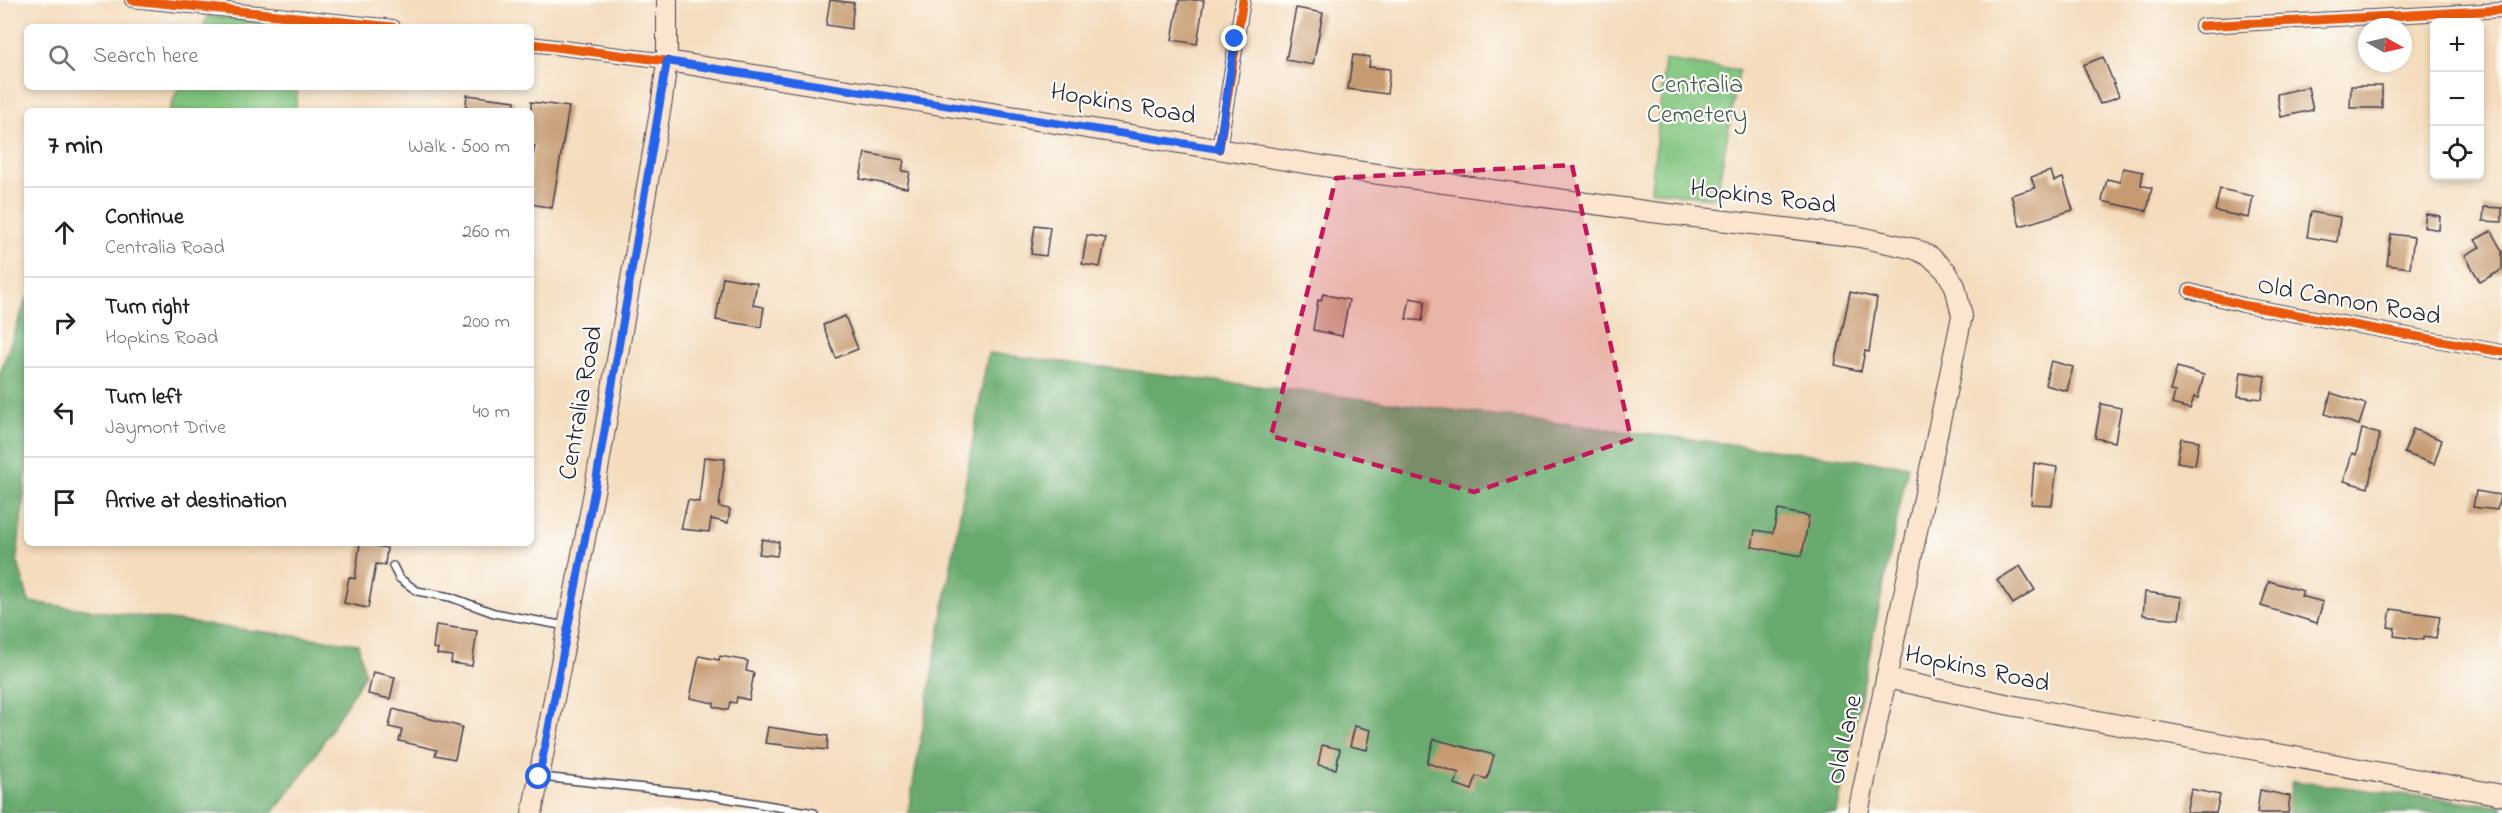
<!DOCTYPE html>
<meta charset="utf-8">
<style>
body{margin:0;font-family:"Indie Flower",sans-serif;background:#f6f6f6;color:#222}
.controls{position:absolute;right:18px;top:18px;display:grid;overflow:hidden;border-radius:9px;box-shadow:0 3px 9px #0003}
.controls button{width:54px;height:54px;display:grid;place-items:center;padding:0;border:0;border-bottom:2px solid #e0e0e0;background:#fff;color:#222;font:30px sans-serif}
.compass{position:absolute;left:2358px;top:18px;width:54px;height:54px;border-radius:50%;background:#fff;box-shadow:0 3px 9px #0003;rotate:98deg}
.stop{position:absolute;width:18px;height:18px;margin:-14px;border:4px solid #2563eb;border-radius:50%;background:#fff}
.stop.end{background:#2563eb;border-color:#fff;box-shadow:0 2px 6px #0008}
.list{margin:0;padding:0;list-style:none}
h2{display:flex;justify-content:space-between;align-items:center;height:78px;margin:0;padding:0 24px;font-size:26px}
h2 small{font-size:20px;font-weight:400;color:#767676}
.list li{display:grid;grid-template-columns:39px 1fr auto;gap:18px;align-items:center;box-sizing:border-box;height:90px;padding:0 24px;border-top:2px solid #e0e0e0}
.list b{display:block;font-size:22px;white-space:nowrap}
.list p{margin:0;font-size:20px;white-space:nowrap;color:#767676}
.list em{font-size:20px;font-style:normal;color:#767676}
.icon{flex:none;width:33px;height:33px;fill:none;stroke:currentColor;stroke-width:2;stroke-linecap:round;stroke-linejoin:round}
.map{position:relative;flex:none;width:2502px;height:813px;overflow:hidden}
.search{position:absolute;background:#fff;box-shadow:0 3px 9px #0003;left:24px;top:24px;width:510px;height:66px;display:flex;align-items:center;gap:15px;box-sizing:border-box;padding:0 21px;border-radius:9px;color:#767676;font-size:22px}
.panel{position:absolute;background:#fff;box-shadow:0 3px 9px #0003;left:24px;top:108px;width:510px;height:438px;border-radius:9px}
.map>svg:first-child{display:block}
.green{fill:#81c57f;stroke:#52745d;stroke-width:1.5}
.forest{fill:#68aa6e;stroke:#456654;stroke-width:1.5}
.building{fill:#c79b72}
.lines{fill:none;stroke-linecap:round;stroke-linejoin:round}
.lane-casing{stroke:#423e4e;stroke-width:10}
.street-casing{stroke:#423e4e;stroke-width:16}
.secondary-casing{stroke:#423e4e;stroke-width:22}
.lane{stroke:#fff;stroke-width:7}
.street{stroke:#fff;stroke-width:14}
.secondary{stroke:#fce5cf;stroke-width:20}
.cycleway-casing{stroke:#fdfcf7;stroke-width:13}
.cycleway{stroke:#e8590c;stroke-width:9}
.route{stroke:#2563eb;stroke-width:8}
.marked{fill:#c2185b;fill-opacity:0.2;stroke:#c2185b;stroke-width:4.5;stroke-dasharray:12 8;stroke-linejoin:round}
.labels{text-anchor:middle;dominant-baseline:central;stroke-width:4.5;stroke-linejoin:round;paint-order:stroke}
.park-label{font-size:26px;fill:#435b53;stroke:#fdfcf7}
.street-label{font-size:26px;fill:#22223b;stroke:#fdfcf7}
</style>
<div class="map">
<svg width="2502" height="813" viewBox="0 0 2502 813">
<rect width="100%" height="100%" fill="#fdfcf7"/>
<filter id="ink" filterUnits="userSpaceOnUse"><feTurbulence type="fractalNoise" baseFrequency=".0167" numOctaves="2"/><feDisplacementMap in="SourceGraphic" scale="12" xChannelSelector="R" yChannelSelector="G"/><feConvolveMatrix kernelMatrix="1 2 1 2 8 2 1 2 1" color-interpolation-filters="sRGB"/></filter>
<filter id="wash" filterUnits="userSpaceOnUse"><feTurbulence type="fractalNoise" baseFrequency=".008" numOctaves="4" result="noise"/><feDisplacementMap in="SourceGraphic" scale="24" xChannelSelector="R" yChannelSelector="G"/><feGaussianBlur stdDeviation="1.35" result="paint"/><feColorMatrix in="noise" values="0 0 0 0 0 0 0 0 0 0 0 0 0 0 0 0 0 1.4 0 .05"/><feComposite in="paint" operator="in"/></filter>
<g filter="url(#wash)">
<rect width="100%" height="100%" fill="#f4dcbd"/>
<g class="green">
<polygon points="208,16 307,27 203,27"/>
<polygon points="1665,60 1739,71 1716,199 1651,190"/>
<polygon points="179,87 298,87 295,111 169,111"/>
</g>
<g class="forest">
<polygon points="27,297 27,465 17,559 29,602 358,644 365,674 309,765 273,813 0,813 0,373"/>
<polygon points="988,353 1908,466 1837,813 908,813"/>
<polygon points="2292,781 2502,806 2502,813 2287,813"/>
</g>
<g id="blocks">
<g class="building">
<polygon points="830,0 854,3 851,29 826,25"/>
<polygon points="1179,0 1204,0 1197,44 1172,40"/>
<polygon points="1296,8 1323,13 1313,65 1286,60"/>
<polygon points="1353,55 1370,57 1369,67 1390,69 1387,94 1348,89"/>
<polygon points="2103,57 2119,96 2100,104 2083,65"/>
<polygon points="2351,86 2382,86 2382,108 2350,108"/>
<polygon points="2308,87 2313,110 2281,117 2277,94"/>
<polygon points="467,95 515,101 515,111 465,111"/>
<polygon points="531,102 569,107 552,208 531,204 531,165 535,146 531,145"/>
<polygon points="865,153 904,160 902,171 910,172 907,188 860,179"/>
<polygon points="2123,168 2143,172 2141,185 2152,188 2147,211 2102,201 2107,179 2120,182"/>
<polygon points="2051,171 2054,181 2063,178 2073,210 2020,226 2011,195 2035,188 2031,177"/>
<polygon points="2220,189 2253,196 2249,218 2215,211"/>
<polygon points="2484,207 2502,208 2502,222 2483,221"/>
<polygon points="2311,212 2340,217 2337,242 2307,237"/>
<polygon points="2426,214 2440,216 2439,230 2424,227"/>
<polygon points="1035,225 1050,227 1046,256 1031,254"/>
<polygon points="2491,231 2502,251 2502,270 2480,282 2465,255 2480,247 2475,240"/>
<polygon points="2391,234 2414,237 2410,268 2387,265"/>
<polygon points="1087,235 1106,238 1100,267 1082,264"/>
<polygon points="723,277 757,283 753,305 764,307 761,327 716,320"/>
<polygon points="1850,292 1877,298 1869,352 1865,351 1861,371 1835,365"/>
<polygon points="1323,294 1349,300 1342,336 1313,330 1318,300 1321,301"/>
<polygon points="1410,298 1425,301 1422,321 1406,319"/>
<polygon points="845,316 858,349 836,358 823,325"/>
<polygon points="2051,361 2073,367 2067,391 2045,385"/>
<polygon points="2177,367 2204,375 2198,398 2194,397 2190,409 2172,404 2175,392 2170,391"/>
<polygon points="2241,372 2265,376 2262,399 2238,396"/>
<polygon points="2331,393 2366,404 2359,425 2325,414"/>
<polygon points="2101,404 2121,408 2115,442 2095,438"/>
<polygon points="2362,429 2380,434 2368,488 2344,481 2352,453 2356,455"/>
<polygon points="2413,429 2442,440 2434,464 2404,453"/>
<polygon points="2181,438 2199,441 2195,465 2177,462"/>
<polygon points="704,457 725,459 719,507 730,509 728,523 711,519 709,532 681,529 688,500 699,502"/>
<polygon points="2034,463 2057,467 2052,505 2031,504"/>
<polygon points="2476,491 2500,495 2497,510 2473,507"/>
<polygon points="1778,510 1809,516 1802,556 1752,547 1755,530 1773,533"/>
<polygon points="762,539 779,542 777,556 759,554"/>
<polygon points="360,543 387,548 385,565 376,564 368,608 344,603 349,577 355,579"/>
<polygon points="2020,566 2035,590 2013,604 1997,580"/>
<polygon points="2269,581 2303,591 2301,596 2323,602 2317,623 2261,606"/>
<polygon points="2145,592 2182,597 2179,619 2143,615"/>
<polygon points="2391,609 2440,616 2436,638 2424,636 2423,640 2394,636 2395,628 2388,627"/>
<polygon points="436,625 477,631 472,666 451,663 452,656 437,654 438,649 433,648"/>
<polygon points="699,656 719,660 720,656 748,661 746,671 754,673 749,700 737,697 736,703 730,702 728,710 714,707 714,703 690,698"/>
<polygon points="373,672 395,677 390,699 368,694"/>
<polygon points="393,709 462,727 455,759 435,755 437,750 399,741 402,730 389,727"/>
<polygon points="1355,726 1371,730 1367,750 1350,746"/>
<polygon points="768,727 828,736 827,750 765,743"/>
<polygon points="1434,739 1494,755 1487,779 1476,776 1472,790 1455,784 1459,773 1427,763"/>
<polygon points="1322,745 1340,749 1336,769 1318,765"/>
<polygon points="2191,789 2220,795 2216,813 2186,813"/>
<polygon points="2260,790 2290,796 2288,813 2257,813"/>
</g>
</g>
</g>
<g filter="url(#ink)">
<use href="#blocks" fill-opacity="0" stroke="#423e4e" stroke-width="1.5"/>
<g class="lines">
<defs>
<g id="lane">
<polyline points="393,566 399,578 417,591 450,597 494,613 566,626"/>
<polyline points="542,777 701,794 814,813"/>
</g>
<g id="street">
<polyline points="132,0 393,27"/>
<polyline points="2202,26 2502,10"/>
<polyline points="531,44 667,61"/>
<polyline points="1219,149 1243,0"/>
<polyline points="2190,291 2243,305 2502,352"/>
</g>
<g id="secondary">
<polyline points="667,61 1342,169 1652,212 1860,237 1915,249 1931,257 1946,271 1955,286 1962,316 1858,813"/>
<polyline points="1886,678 2010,705 2502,795"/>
<polyline points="532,813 595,487 662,100 667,61 667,0"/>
</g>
</defs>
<use href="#lane" class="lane-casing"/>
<use href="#street" class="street-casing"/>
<use href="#secondary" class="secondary-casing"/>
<use href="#lane" class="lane"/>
<use href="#street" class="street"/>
<use href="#secondary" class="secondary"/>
<defs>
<g id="cycleway">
<polyline points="132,0 393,27"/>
<polyline points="2202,26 2502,10"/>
<polyline points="531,44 667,61"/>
<polyline points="1219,149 1243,0"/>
<polyline points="2190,291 2243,305 2502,352"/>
</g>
</defs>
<use href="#cycleway" class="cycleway-casing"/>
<use href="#cycleway" class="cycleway"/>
</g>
</g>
<g class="lines" filter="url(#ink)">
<polyline class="route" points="539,777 595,487 667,61 1219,149 1235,39"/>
</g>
<path class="marked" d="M1572 165 1631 439 1474 492 1271 436 1336 178Z"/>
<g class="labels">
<g class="park-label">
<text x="1697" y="86">Centralia<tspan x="1697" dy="30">Cemetery</tspan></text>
</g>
<g class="street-label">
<text transform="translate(1123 105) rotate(10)">Hopkins Road</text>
<text transform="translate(1763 198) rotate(7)">Hopkins Road</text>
<text transform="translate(2349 302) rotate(10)">Old Cannon Road</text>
<text transform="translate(582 403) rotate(-80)">Centralia Road</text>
<text transform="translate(1977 670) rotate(12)">Hopkins Road</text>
<text transform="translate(1846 740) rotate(-78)">Old Lane</text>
</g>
</g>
</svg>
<div class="controls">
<button>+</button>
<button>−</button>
<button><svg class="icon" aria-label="locate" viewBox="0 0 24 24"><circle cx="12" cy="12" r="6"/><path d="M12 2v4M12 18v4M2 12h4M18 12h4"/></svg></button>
</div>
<svg class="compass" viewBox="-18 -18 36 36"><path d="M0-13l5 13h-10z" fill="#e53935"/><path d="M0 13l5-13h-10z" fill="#767676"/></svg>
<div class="stop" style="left:539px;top:777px"></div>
<div class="stop end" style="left:1235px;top:39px"></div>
<div class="search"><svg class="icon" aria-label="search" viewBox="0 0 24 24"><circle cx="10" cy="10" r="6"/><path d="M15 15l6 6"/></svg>Search here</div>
<section class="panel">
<h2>7 min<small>Walk · 500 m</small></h2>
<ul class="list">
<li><svg class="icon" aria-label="ahead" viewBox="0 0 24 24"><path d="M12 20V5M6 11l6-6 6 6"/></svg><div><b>Continue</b><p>Centralia Road</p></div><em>260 m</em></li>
<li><svg class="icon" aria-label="right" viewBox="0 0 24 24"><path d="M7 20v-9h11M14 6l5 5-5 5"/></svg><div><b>Turn right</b><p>Hopkins Road</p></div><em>200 m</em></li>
<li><svg class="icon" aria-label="left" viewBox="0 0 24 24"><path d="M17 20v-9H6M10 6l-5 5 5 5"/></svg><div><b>Turn left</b><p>Jaymont Drive</p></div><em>40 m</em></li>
<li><svg class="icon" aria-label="arrive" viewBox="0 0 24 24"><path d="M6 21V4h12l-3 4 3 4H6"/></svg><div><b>Arrive at destination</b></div></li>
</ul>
</section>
</div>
